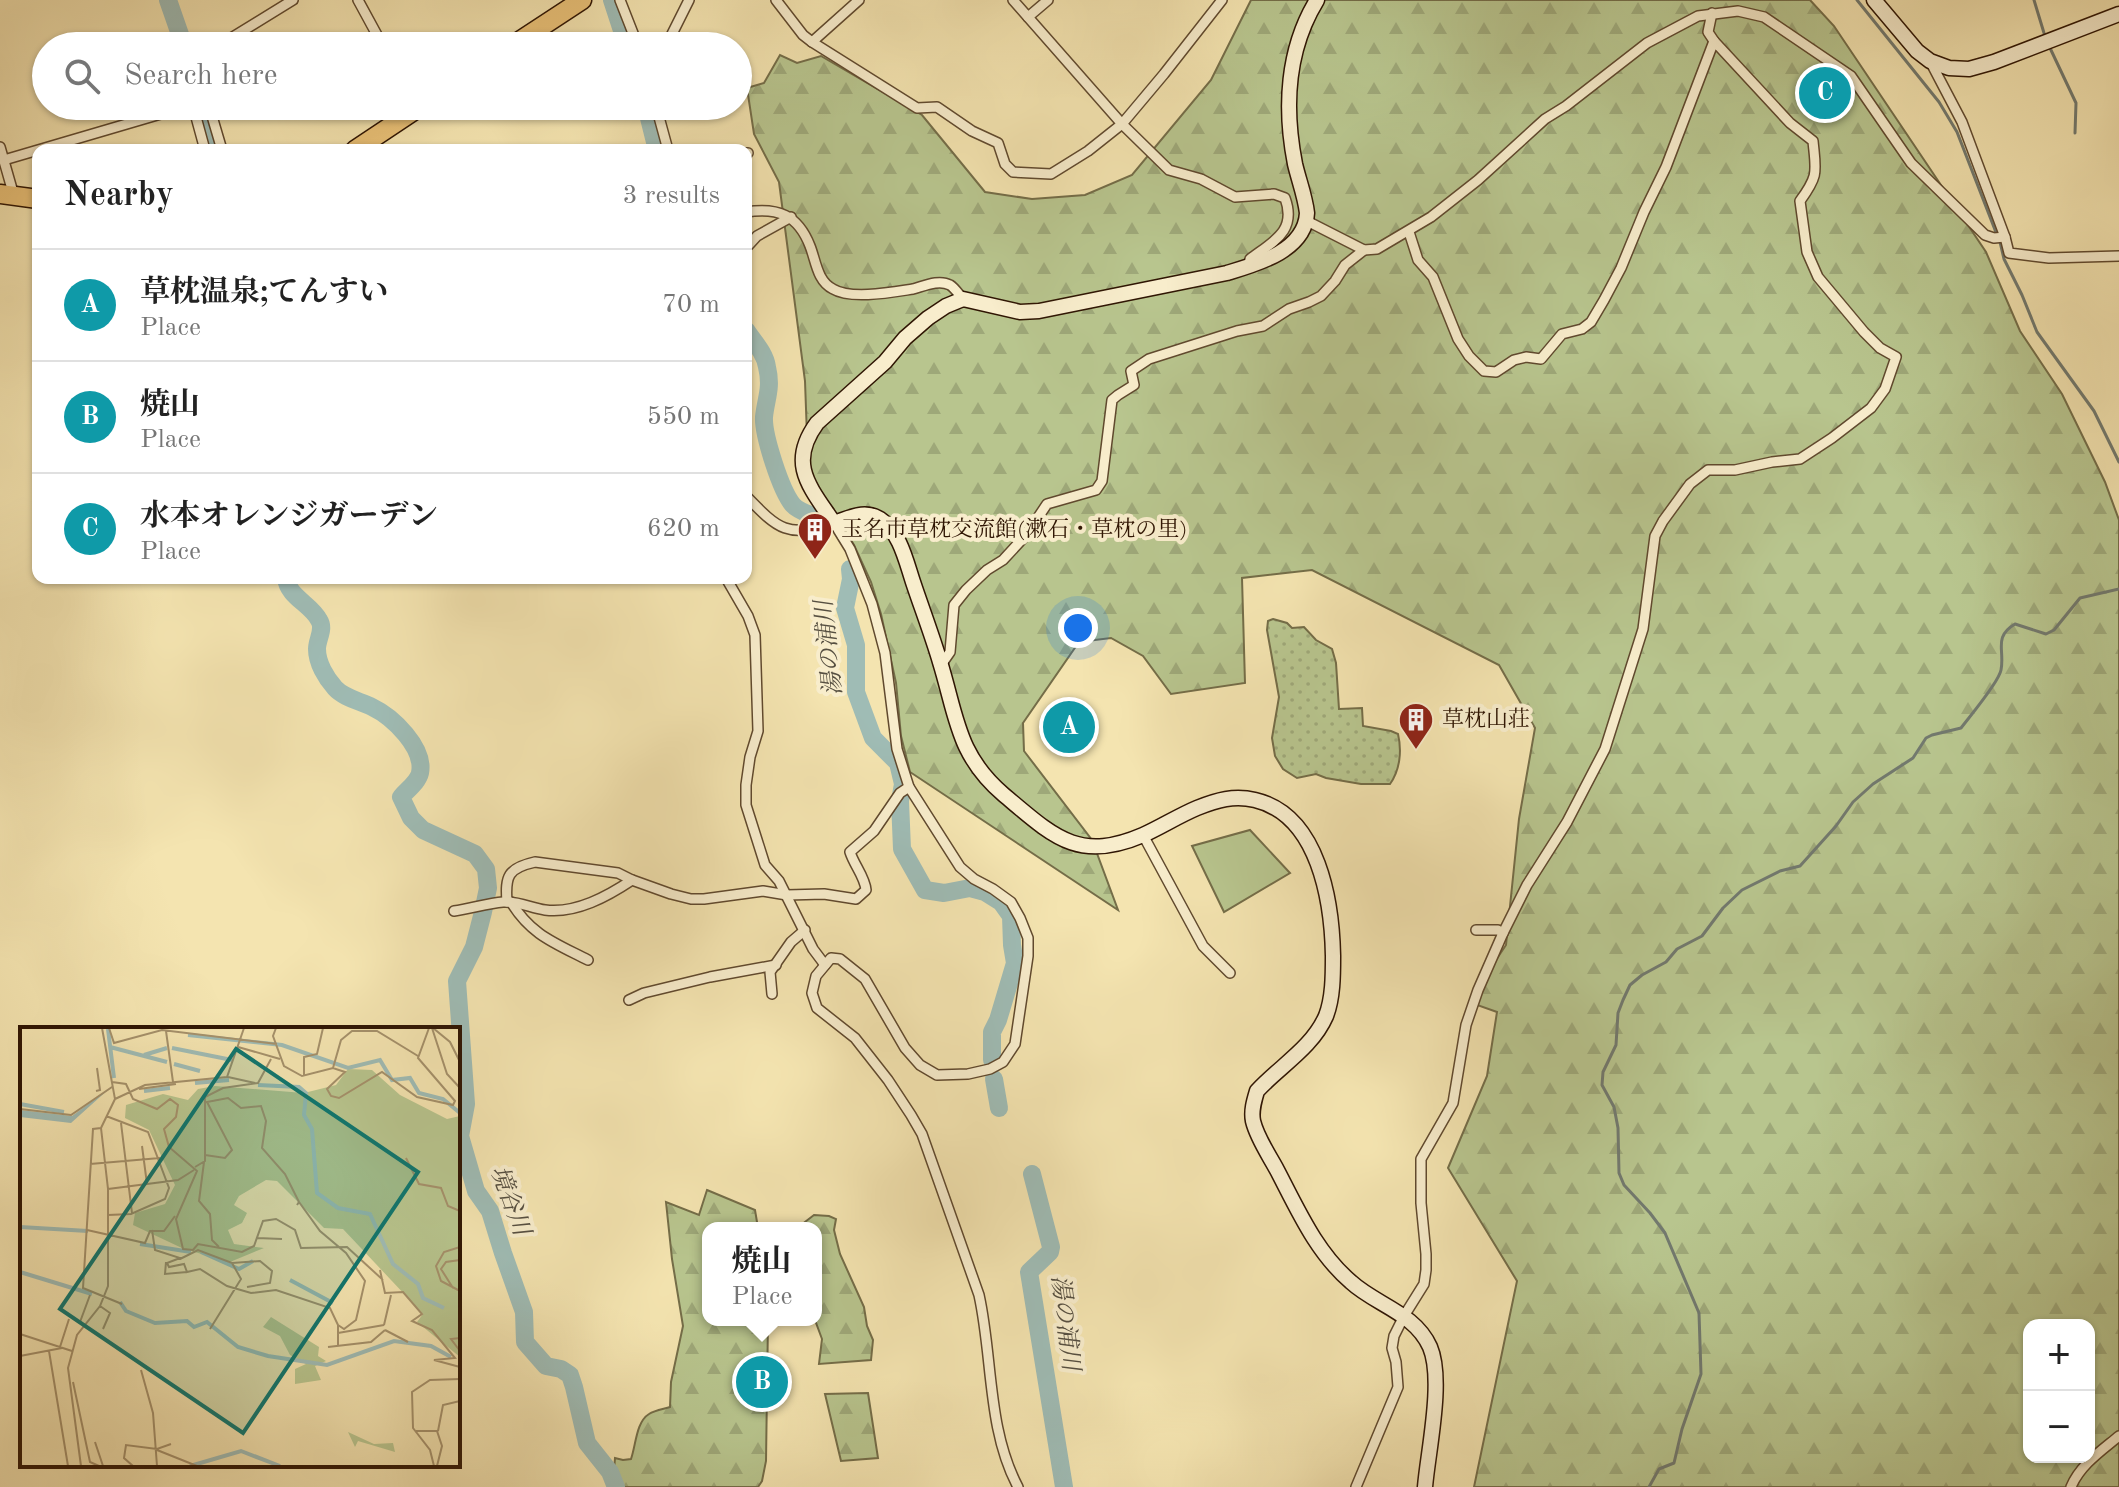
<!DOCTYPE html>
<meta charset="utf-8">
<style>
body{margin:0;font-family:"Old Standard TT","Noto Serif JP",serif;background:#f2f2f2;color:#222}
.controls{position:absolute;right:24px;bottom:24px;display:grid;overflow:hidden;border-radius:16px;box-shadow:0 2px 6px #0004}
.controls button{width:72px;height:72px;display:grid;place-items:center;padding:0;border:0;border-bottom:2px solid #e0e0e0;background:#fff;color:#222;font:40px sans-serif}
.you{position:absolute;left:1078px;top:628px;width:28px;height:28px;margin:-20px;border:6px solid #fff;border-radius:50%;background:#1a73e8;box-shadow:0 0 0 12px #1a73e833}
.badge{display:grid;place-items:center;width:52px;height:52px;border-radius:50%;background:#8f2418;color:#fff;font-size:26px;font-weight:700}
.pin{position:absolute;translate:-50% -50%;border:4px solid #fff;box-shadow:0 2px 8px #0006}
.popup{position:absolute;left:702px;top:1222px;width:120px;height:104px;box-sizing:border-box;display:grid;place-content:center;border-radius:16px;background:#fff;filter:drop-shadow(0 2px 6px #0005);font-size:26px;white-space:nowrap;color:#767676}
.popup b{font-size:30px;color:#222}
.popup::after{content:'';position:absolute;left:50%;top:100%;margin-left:-16px;border:16px solid transparent;border-top-color:#fff}
.list{margin:0;padding:0;list-style:none}
h2{display:flex;justify-content:space-between;align-items:center;height:104px;margin:0;padding:0 32px;font-size:34px}
h2 small{font-size:26px;font-weight:400;color:#767676}
.list li{display:grid;grid-template-columns:52px 1fr auto;gap:24px;align-items:center;box-sizing:border-box;height:112px;padding:0 32px;border-top:2px solid #e0e0e0}
.list b{display:block;font-size:30px;white-space:nowrap}
.list p{margin:0;font-size:26px;white-space:nowrap;color:#767676}
.list em{font-size:26px;font-style:normal;color:#767676}
.icon{flex:none;width:44px;height:44px;fill:none;stroke:currentColor;stroke-width:2;stroke-linecap:round;stroke-linejoin:round}
.map{position:relative;flex:none;width:2119px;height:1487px;overflow:hidden}
.search{position:absolute;background:#fff;box-shadow:0 2px 6px #0004;left:32px;top:32px;width:720px;height:88px;display:flex;align-items:center;gap:20px;box-sizing:border-box;padding:0 28px;border-radius:44px;color:#767676;font-size:30px}
.panel{position:absolute;background:#fff;box-shadow:0 2px 6px #0004;left:32px;top:144px;width:720px;height:440px;border-radius:16px}
.map>svg:first-child{display:block}
.forest{fill:url(#forest-firs);stroke:#746d48;stroke-width:2;fill-rule:evenodd}
.park{fill:url(#park-dots);stroke:#746d48;stroke-width:2}
.pitch{fill:#b8c58e;stroke:#746d48;stroke-width:2}
.lines{fill:none;stroke-linecap:round;stroke-linejoin:round}
.stream{stroke:#72796e;stroke-width:3}
.river{stroke:#9fbcb5;stroke-width:18}
.street-casing{stroke:#60492e;stroke-width:12}
.secondary-casing{stroke:#2f1503;stroke-width:17}
.highway-casing{stroke:#2f1503;stroke-width:21}
.street{stroke:#f8edcc;stroke-width:9}
.secondary{stroke:#f8edcc;stroke-width:14}
.highway{stroke:#eac278;stroke-width:18}
.labels{text-anchor:middle;dominant-baseline:central;stroke-width:8;stroke-linejoin:round;paint-order:stroke}
.poi-label{font-size:22px;fill:#2f1503;stroke:#f8edcc;text-anchor:start}
.water-label{font-size:24px;font-style:italic;fill:#564f41;stroke:#f8edcc}
.inset-river{fill:none;stroke:#9fbcb5;stroke-width:4}
.inset-road{fill:none;stroke:#a5916b;stroke-width:2}
.view{fill:#0f766e;fill-opacity:0.15;stroke:#0f766e;stroke-width:4}
.inset-edge{fill:none;stroke:#2f1503;stroke-width:4}
</style>
<div class="map">
<svg width="2119" height="1487" viewBox="0 0 2119 1487">
<defs>
<pattern id="forest-firs" width="22" height="20" patternUnits="userSpaceOnUse" patternTransform="scale(2)"><rect width="22" height="20" fill="#b8c58e"/><path d="M5 1l3.5 6h-7zM16 11l3.5 6h-7z" fill="#9ea879"/></pattern>
<pattern id="park-dots" width="8" height="8" patternUnits="userSpaceOnUse" patternTransform="scale(2)"><rect width="8" height="8" fill="#b8c58e"/><path d="M2 2h.1M6 6h.1" fill="none" stroke="#9ea879" stroke-width="1.8" stroke-linecap="round"/></pattern>
</defs>
<rect width="100%" height="100%" fill="#f4e4b0"/>
<filter id="stains"><feTurbulence type="fractalNoise" baseFrequency=".0025" numOctaves="4"/><feColorMatrix values="0 0 0 0 .2 0 0 0 0 .09 0 0 0 0 .02 0 0 0 .5 -.17"/></filter>
<radialGradient id="worn" r=".72"><stop offset=".6" stop-color="#630" stop-opacity="0"/><stop offset="1" stop-color="#630" stop-opacity=".3"/></radialGradient>
<g class="forest">
<path d="M1251 0H1810L1834 26 1986 252 2020 331 2062 394 2105 482 2119 520V1487H1474L1517 1281 1448 1168 1487 1076 1497 1012 1477 1005 1492 966 1506 945 1519 819 1535 728 1499 665 1312 570 1242 578 1245 683 1171 694 1143 656 1111 638 1079 642 1023 723 1024 751 1092 840 1118 910 910 772 901 736 896 683 881 614 871 582 854 545 811 475 808 464 805 381 779 182 754 134 747 88 764 83 780 55 797 63 821 56 922 115 985 192 1032 199 1085 195 1132 175 1211 80ZM2029 1325H2089V1457H2029Z"/>
<path d="M707 1190 755 1210 758 1228H708V1320H768L766 1461 762 1481 758 1487H620L614 1471 615 1458 623 1460 631 1459C636 1445 636 1422 649 1414 655 1410 664 1409 670 1407L671 1382 683 1326 672 1259 666 1202 699 1215Z"/>
<polygon points="814,1215 829,1216 836,1219 834,1230 840,1254 864,1307 867,1326 873,1340 871,1360 819,1364 822,1339 815,1320 816,1228 800,1228 801,1225"/>
<polygon points="868,1393 878,1458 841,1461 825,1394"/>
</g>
<path class="park" d="M1273 619 1287 623 1292 628 1304 627 1316 640 1332 649 1336 663 1339 709 1362 708 1363 726 1391 731 1398 734C1402 751 1400 770 1390 784H1361L1326 778 1316 774 1297 778 1283 769 1275 756 1272 738 1279 697 1267 630 1268 621Z"/>
<polygon class="pitch" points="1250,830 1290,873 1224,912 1192,846"/>
<g class="lines">
<g class="stream">
<polyline points="1857,0 1939,102 1957,132 1997,235"/>
<polyline points="2034,0 2044,33"/>
<polyline points="2050,48 2076,103 2075,133"/>
<polyline points="2000,242 2004,259 2022,295 2037,332 2094,411 2119,462"/>
<path d="M1649 1487 1659 1469 1674 1463 1682 1429 1701 1374 1699 1313 1665 1233 1650 1213 1624 1185 1619 1173 1618 1128 1614 1107 1602 1085 1603 1072 1616 1045 1618 1013 1623 1000 1630 985 1642 975 1666 962 1677 949 1702 936 1723 908 1742 890 1780 871 1800 866 1836 826 1853 802 1873 784 1913 758 1926 738 1932 735 1961 728C1970 716 1999 682 2001 670 2005 650 1993 637 2015 624L2046 634 2054 630 2080 598 2119 589"/>
</g>
<g class="river">
<polyline points="168,0 184,46"/>
<polyline points="612,0 627,46"/>
<polyline points="203,106 216,150"/>
<polyline points="646,106 657,150"/>
<path d="M746 330C754 342 765 353 767 367 772 388 766 398 764 417 763 435 781 491 793 505 798 511 811 515 820 519"/>
<polyline points="850,569 851,579 845,608 856,645 856,692 873,738 898,763 903,784 900,801 902,849 925,890 944,893 970,888 985,892 1001,902 1011,916 1012,945 1015,963 998,1020 992,1032 992,1060"/>
<path d="M286 578C288 597 311 604 319 620 325 629 317 639 317 649 317 663 326 678 335 688 344 698 360 701 372 707 393 717 425 748 420 773 418 782 407 790 401 797L411 818 423 830 475 854 486 869 488 888 483 912 474 947 457 981 466 1104 460 1136 476 1191 490 1211 503 1253 524 1312 525 1342 546 1366 561 1369 570 1375 574 1387 587 1443 610 1472 616 1487"/>
<polyline points="994,1079 999,1108"/>
<polyline points="1032,1174 1051,1247 1050,1252 1029,1272 1064,1487"/>
</g>
<defs>
<g id="street">
<polyline points="358,0 383,46"/>
<polyline points="620,0 638,46"/>
<polyline points="776,0 803,35 812,42 917,108 937,107 972,131 998,143 1005,164 1013,172 1051,174 1088,151 1122,124 1164,74 1222,0"/>
<path d="M1013 0 1122 124 1169 170 1201 179 1235 197 1274 194 1285 198C1297 231 1274 241 1250 259L1249 266"/>
<polyline points="1712,13 1708,32 1714,41"/>
<polyline points="1028,17 1048,0"/>
<polyline points="812,42 859,0"/>
<polyline points="218,46 293,0"/>
<polyline points="666,46 689,0"/>
<polyline points="1930,61 1962,122 2005,237 2009,253 2049,258 2119,256"/>
<polyline points="193,106 205,150"/>
<polyline points="209,106 222,150"/>
<polyline points="656,106 668,150"/>
<polyline points="0,147 14,196"/>
<polyline points="746,153 748,153"/>
<polyline points="4,160 188,106"/>
<path d="M746 212C778 207 798 215 810 246 816 261 817 281 833 289 851 300 893 292 913 289 924 286 939 279 950 285 955 288 959 295 963 299"/>
<polyline points="1307,221 1364,250 1377,249 1431,217 1478,180 1545,119 1566,106 1647,43 1698,16 1738,11 1764,17 1851,76 1911,163 1985,235 1994,238 2005,237"/>
<path d="M1409 232 1418 260 1433 277 1458 339 1469 356 1484 371 1496 372 1514 360 1526 357 1541 359 1562 334 1582 329 1591 322 1604 300 1621 268 1644 212 1666 167 1714 41 1790 123 1813 141C1816 172 1819 175 1800 201L1807 252 1818 277 1864 332 1880 348 1896 357 1885 389 1871 408 1832 438 1800 459 1772 462 1735 470H1708L1690 484 1663 521 1655 536 1643 629 1605 749 1567 822 1527 885 1503 933"/>
<polyline points="746,248 757,236 791,217"/>
<path d="M746 496C779 530 787 538 834 523L850 549 872 604 885 653 897 749 909 787 960 867 974 879 993 889 1011 902 1020 918 1028 938V956L1015 1044 1003 1062 990 1069 968 1074 937 1075 920 1065 905 1048 865 979 840 959 831 958 816 976 812 993 817 1008 855 1038 888 1080 911 1115 922 1134 979 1295C993 1358 987 1429 1018 1487"/>
<polyline points="726,578 748,616 755,635 758,731 750,757 746,785 746,805 765,865 779,881 813,949 825,965"/>
<polyline points="941,665 950,652 954,605 966,590 987,570 1003,560 1027,534 1047,504 1096,490 1102,481 1112,400 1118,395 1134,385 1131,371 1149,359 1237,331 1263,326 1289,309 1309,302 1321,296 1335,281 1345,265 1364,250"/>
<polyline points="1143,835 1203,946 1230,973"/>
<path d="M507 902C505 876 508 868 535 862L618 873 632 880"/>
<path d="M511 902C531 935 555 943 588 960"/>
<path d="M454 911C470 909 488 903 503 902 518 901 531 908 545 910 576 914 608 896 632 880L671 894 691 899H704L763 891 787 895 824 894 856 899 866 890C865 877 854 865 850 852L874 831 900 793 909 787"/>
<polyline points="772,994 770,972 791,942 805,930"/>
<polyline points="629,1000 644,993 710,977 776,965"/>
<polyline points="1356,1487 1398,1387 1396,1362 1392,1348 1394,1336 1404,1316 1424,1284 1426,1270 1426,1254 1421,1203 1421,1159 1453,1103 1466,1025 1478,990 1503,933 1498,930 1476,930"/>
<path d="M2071 1487C2080 1465 2101 1451 2119 1436"/>
</g>
<g id="secondary">
<path d="M1317 0C1287 49 1284 108 1295 164 1299 181 1305 196 1307 213 1305 251 1257 264 1227 273L1039 311 1020 312 963 299 946 306 928 318 905 338 885 362 817 423C787 464 810 487 834 523 850 518 864 509 880 519 900 532 906 561 913 582 922 609 932 635 940 662 957 717 957 755 1004 795 1053 836 1078 863 1143 835 1161 827 1178 816 1197 808 1217 800 1234 795 1255 800 1319 815 1332 902 1333 956 1333 975 1333 998 1326 1016 1312 1048 1280 1066 1257 1091 1254 1101 1251 1111 1253 1121 1257 1138 1269 1155 1277 1170 1298 1210 1316 1252 1351 1282 1376 1305 1415 1313 1430 1347 1444 1380 1428 1451 1425 1487"/>
<polyline points="1874,0 1917,51 1930,61 1949,68 1969,69 1994,62 2119,14"/>
</g>
<g id="highway">
<polyline points="512,46 582,0"/>
<polyline points="355,150 421,106"/>
<polyline points="0,194 38,199"/>
</g>
</defs>
<use href="#street" class="street-casing"/>
<use href="#secondary" class="secondary-casing"/>
<use href="#highway" class="highway-casing"/>
<use href="#street" class="street"/>
<use href="#secondary" class="secondary"/>
<use href="#highway" class="highway"/>
</g>
<defs>
<symbol id="building-pin" viewBox="-11 -11 22 30"><path d="M0 17L-7.5 6A9.5 9.5 0 1 1 7.5 6Z" fill="#8f2418" stroke="#f8edcc"/><path d="M-4-6H4V6H1V3H-1V6H-4ZM-2.5-4.3h1.7v1.8h-1.7ZM.8-4.3h1.7v1.8H.8ZM-2.5-1h1.7V.8h-1.7ZM.8-1h1.7V.8H.8Z" fill="#fff"/></symbol>
</defs>
<g fill-rule="evenodd">
<use href="#building-pin" x="795" y="510" width="40" height="54"/>
<use href="#building-pin" x="1396" y="700" width="40" height="54"/>
</g>
<g class="labels">
<g class="poi-label">
<text x="841" y="530">玉名市草枕交流館(漱石・草枕の里)</text>
<text x="1442" y="720">草枕山荘</text>
</g>
<g class="water-label">
<text transform="translate(830 648) rotate(-96)">湯の浦川</text>
<text transform="translate(509 1201) rotate(70)">境谷川</text>
<text transform="translate(1064 1323) rotate(83)">湯の浦川</text>
</g>
</g>
<g transform="translate(20 1027)">
<rect width="440" height="440" fill="#f4e4b0"/>
<path d="M328 42 352 43 380 68 427 92 440 89V330L397 295 403 287 323 202 304 201 257 154 246 153 219 169 214 178 227 186 222 196 208 203 214 217 244 221 210 235 164 222 113 198 115 186 145 177 155 158 129 103 105 91 106 78 143 67 168 73 178 62 195 59 284 66 316 58ZM251 290 299 320 298 329 306 334 295 339 301 353 275 357V342L286 337 270 328 260 309 243 300ZM328 405 354 417 373 416 375 425 338 414 335 420Z" fill="#b8c58e"/>
<path d="M90 61 51 96 0 90V83L52 89Z" fill="#9fbcb5"/>
<path class="inset-river" d="M88 2 94 51M168 8 262 18 328 41 360 33 372 53 390 51 399 66 423 72 440 86M90 20 147 35M152 21 212 33M124 28 147 21M154 37 180 44M175 56 209 53M238 58 279 60 286 66 284 88 292 102 297 166 318 181 350 187 373 237 398 257 403 271 424 281M124 64 150 61M0 77 44 85M0 200 68 204M120 217 171 225M181 225 219 242 233 234M0 245 72 267M270 253 313 276M100 275 106 284 135 296 167 294 174 300 187 295 218 320 248 329 307 338 374 314 411 319 431 330M170 439 221 424 260 439"/>
<path class="inset-road" d="M89 1 94 16 142 3 257 17M256 1 253 9 264 39 282 49 313 41 325 45 307 62 311 69 319 71 362 45 397 70 433 78 435 74 398 31 409 1M412 1 427 47 440 61M413 1 430 15 440 35M146 4 153 55M218 20 260 32M313 41 321 13 332 4H357L398 29M284 49V30L297 27 303 1M208 50 235 56M92 55 106 57 113 72 137 82 150 72 158 78 156 90 144 102 149 120 177 144 156 192 163 222 173 223 178 217 222 225 234 219 243 194 256 192 275 203 281 221 327 220 363 253M119 62 156 57M76 64 80 63 77 41M95 72 125 58 207 50 224 1M0 82 51 88 92 60M86 89 128 105 149 161 145 172 111 187 88 188M101 96 112 186M81 101 73 102 63 261 102 277M122 119 127 157M185 128 205 131 212 123 187 75 208 71 221 81 241 79 246 94 242 121 265 147 279 175M386 131 399 157 421 161 428 179 440 184M184 135 179 174 190 187 192 213 199 220M70 137 140 131M175 140 185 134V70L203 61 238 56 251 32M88 162 158 153 174 143M277 178 279 175 300 204 326 226 345 254 336 293 324 302 318 298M67 203 125 216 130 204H144L155 189M132 203 135 223 160 231 147 236 149 240 164 237 167 245 180 242 207 259 231 266 256 263 310 281 318 298V320M237 211 262 212M440 220 424 225 416 239 421 254 440 264M160 232 178 223 212 236 240 234 252 244 250 256 227 260M146 235 145 247 167 245M360 243 365 266 383 265 402 287 392 294 412 303 435 331 414 333 440 340M433 261 421 242 426 235 440 233M80 279 90 286 83 302M60 295 70 268M364 298 371 268M190 302 221 252 212 236M365 303 388 315M318 306 364 298M0 307 52 324M440 311 431 312 440 324M40 320 49 292M308 320 351 315 365 303M29 324 48 439M0 329 42 321M121 343 133 386 137 439M53 355 70 435 79 439M396 404H417L422 419 417 439M418 404 423 378 440 374M75 415 83 439M137 423 177 439M61 439 48 341 57 308 80 279 88 259V162L81 101 95 72 82 1M113 439 104 431 106 418 137 422 151 417M414 439 410 423 393 401 392 365 410 353 440 352"/>
<path class="view" d="M216 22 398 145 223 406 40 282Z"/>
<rect width="440" height="440" class="inset-edge"/>
</g>
<rect width="100%" height="100%" filter="url(#stains)"/>
<rect width="100%" height="100%" fill="url(#worn)"/>
</svg>
<div class="controls">
<button>+</button>
<button>−</button>
</div>
<div class="you"></div>
<div class="pin badge" style="left:1069px;top:727px;background:#0f9aa8">A</div>
<div class="pin badge" style="left:762px;top:1382px;background:#0f9aa8">B</div>
<div class="popup"><b>焼山</b>Place</div>
<div class="pin badge" style="left:1825px;top:93px;background:#0f9aa8">C</div>
<div class="search"><svg class="icon" aria-label="search" viewBox="0 0 24 24"><circle cx="10" cy="10" r="6"/><path d="M15 15l6 6"/></svg>Search here</div>
<section class="panel">
<h2>Nearby<small>3 results</small></h2>
<ul class="list">
<li><span class="badge" style="background:#0f9aa8">A</span><div><b>草枕温泉;てんすい</b><p>Place</p></div><em>70 m</em></li>
<li><span class="badge" style="background:#0f9aa8">B</span><div><b>焼山</b><p>Place</p></div><em>550 m</em></li>
<li><span class="badge" style="background:#0f9aa8">C</span><div><b>水本オレンジガーデン</b><p>Place</p></div><em>620 m</em></li>
</ul>
</section>
</div>
